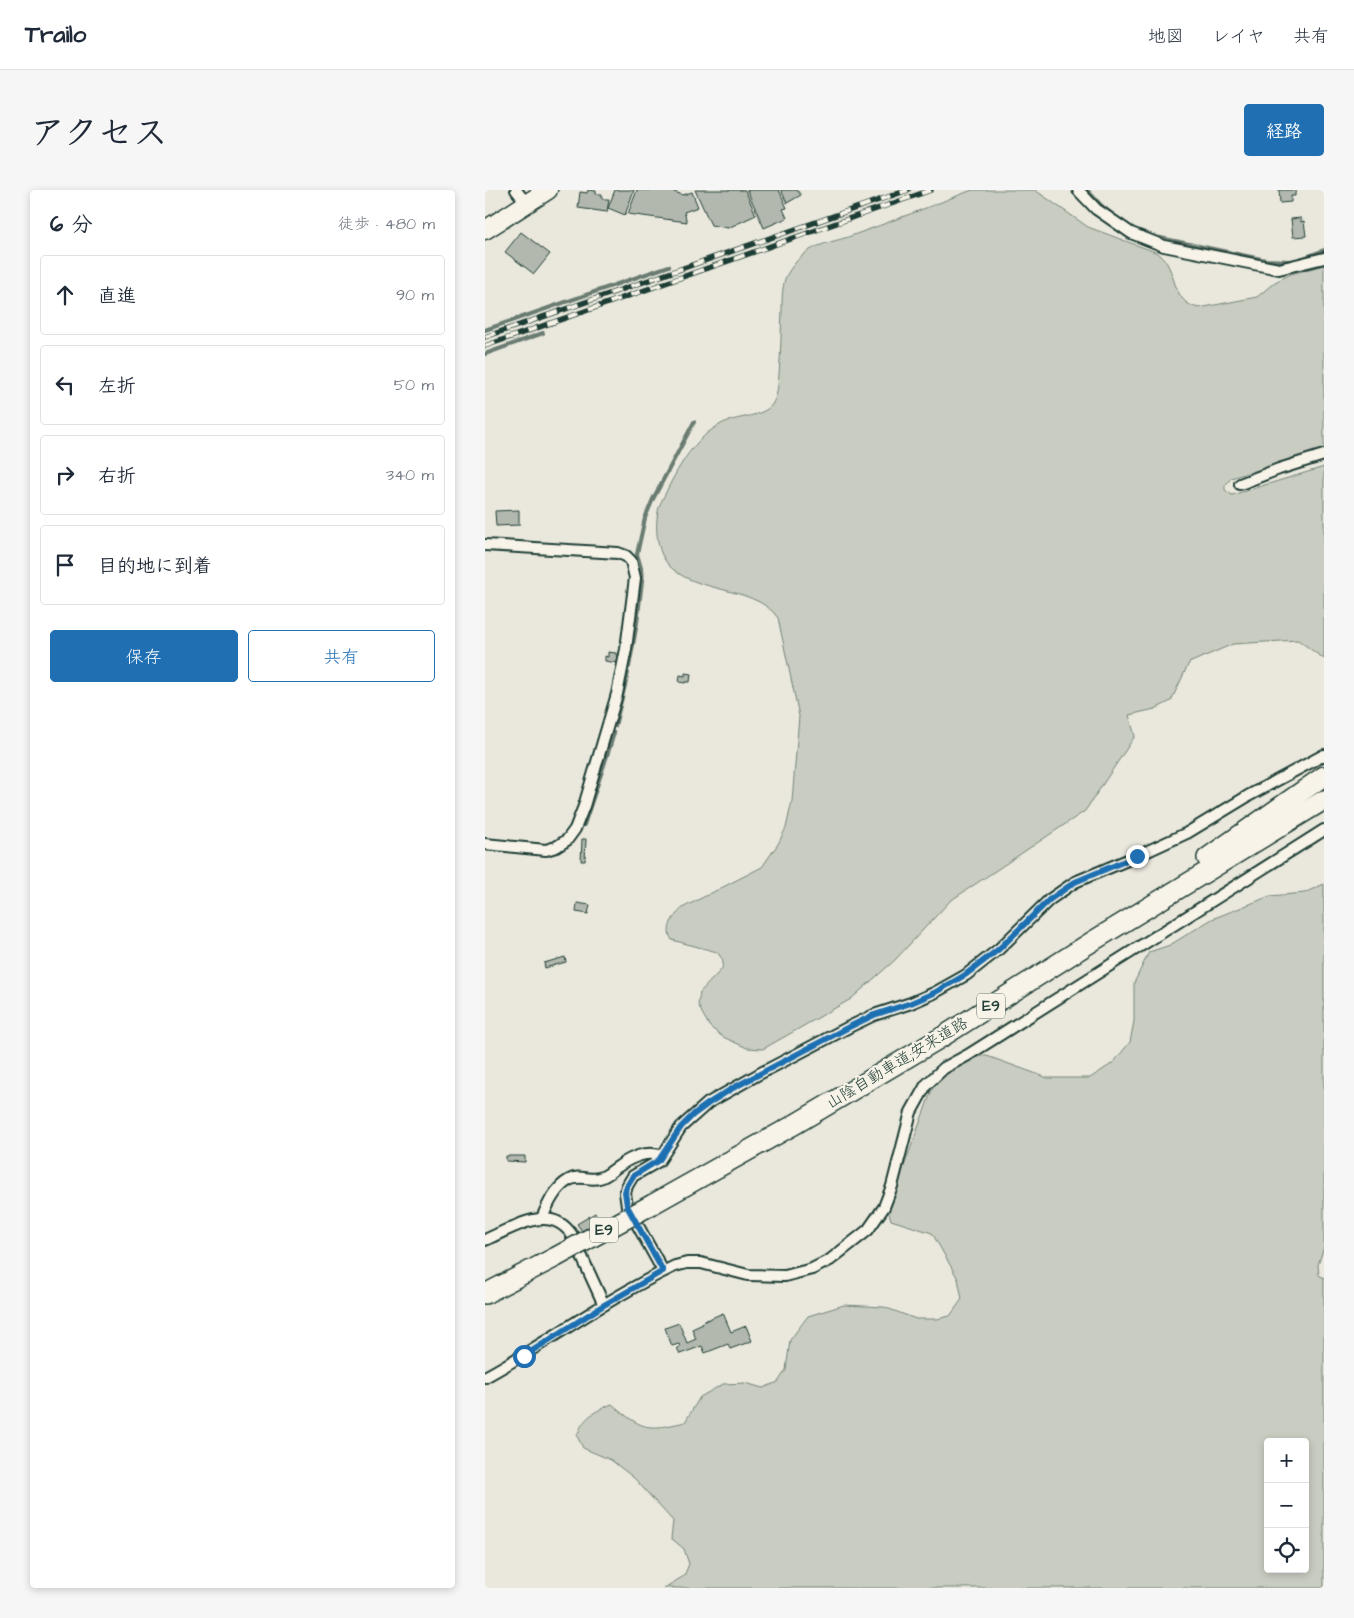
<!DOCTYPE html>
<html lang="ja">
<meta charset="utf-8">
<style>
body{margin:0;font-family:"Architects Daughter","Klee One",sans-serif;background:#f6f6f7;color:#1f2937}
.controls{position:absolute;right:15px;bottom:15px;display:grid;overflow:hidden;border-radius:5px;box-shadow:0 2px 8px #0003}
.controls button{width:45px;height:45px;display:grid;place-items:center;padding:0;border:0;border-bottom:1px solid #e0e1e3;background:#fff;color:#1f2937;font:25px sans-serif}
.stop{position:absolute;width:15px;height:15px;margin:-11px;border:4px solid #1f6fb2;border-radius:50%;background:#fff}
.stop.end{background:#1f6fb2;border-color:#fff;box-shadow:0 1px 5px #0008}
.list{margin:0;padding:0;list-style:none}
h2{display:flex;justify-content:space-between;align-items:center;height:65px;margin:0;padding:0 20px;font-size:21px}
h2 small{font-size:16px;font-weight:400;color:#747a83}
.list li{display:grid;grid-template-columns:32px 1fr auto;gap:15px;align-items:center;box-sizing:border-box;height:80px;margin:0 10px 10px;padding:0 10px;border:1px solid #e0e1e3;border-radius:5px}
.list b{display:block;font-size:19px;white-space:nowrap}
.list em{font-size:16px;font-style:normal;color:#747a83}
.actions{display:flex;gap:10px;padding:15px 20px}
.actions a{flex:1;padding:11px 0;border:1px solid #1f6fb2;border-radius:5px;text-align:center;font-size:18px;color:#1f6fb2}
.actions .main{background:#1f6fb2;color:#fff}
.icon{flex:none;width:28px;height:28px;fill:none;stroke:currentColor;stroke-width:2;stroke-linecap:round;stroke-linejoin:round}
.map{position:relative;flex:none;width:839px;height:1398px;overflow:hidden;border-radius:5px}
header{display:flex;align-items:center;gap:30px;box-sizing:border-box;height:70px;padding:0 25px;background:#fff;border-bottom:1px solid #e0e1e3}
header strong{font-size:24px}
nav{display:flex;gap:28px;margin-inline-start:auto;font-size:18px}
.intro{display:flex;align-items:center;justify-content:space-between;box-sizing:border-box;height:120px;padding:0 30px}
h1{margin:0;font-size:35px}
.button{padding:12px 22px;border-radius:5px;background:#1f6fb2;color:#fff;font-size:18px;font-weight:700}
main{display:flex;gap:30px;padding:0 30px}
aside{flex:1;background:#fff;border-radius:5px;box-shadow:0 2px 8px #0003}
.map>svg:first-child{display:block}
.green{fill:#c8ccc1;stroke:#74847a;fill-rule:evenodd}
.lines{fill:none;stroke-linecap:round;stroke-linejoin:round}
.stream{stroke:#6a7c72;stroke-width:4}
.building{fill:#b2b8ae;stroke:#1f3d34}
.minor-casing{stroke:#1f3d34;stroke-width:14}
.trunk-casing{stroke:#1f3d34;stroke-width:21}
.motorway-casing{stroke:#1f3d34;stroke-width:22}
.minor{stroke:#f7f3e8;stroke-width:10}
.trunk{stroke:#f7f3e8;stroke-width:18}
.motorway{stroke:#f7f3e8;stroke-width:19}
.rail-casing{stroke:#1f3d34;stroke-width:5.5}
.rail{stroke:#f7f3e8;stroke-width:4;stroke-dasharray:11;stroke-linecap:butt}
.motorway-bridge-casing{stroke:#1f3d34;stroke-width:22;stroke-linecap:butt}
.motorway-bridge{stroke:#f7f3e8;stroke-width:19}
.route{stroke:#1f6fb2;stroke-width:6}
.labels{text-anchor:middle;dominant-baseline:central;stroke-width:4.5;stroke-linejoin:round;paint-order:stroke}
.shield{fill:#f7f3e8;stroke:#60746a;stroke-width:1}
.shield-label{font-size:15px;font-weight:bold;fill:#1f3d34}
.street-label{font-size:16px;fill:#1f3d34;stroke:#f7f3e8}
</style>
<header>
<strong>Trailo</strong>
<nav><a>地図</a><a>レイヤ</a><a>共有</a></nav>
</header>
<div class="intro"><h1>アクセス</h1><a class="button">経路</a></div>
<main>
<aside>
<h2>6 分<small>徒歩 · 480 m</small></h2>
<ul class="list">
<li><svg class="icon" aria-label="ahead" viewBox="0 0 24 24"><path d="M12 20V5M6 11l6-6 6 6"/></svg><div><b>直進</b></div><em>90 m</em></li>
<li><svg class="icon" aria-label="left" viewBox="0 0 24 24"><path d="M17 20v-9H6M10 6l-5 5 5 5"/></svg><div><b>左折</b></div><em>50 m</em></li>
<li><svg class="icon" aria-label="right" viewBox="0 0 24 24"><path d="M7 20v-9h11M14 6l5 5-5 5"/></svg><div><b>右折</b></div><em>340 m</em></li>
<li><svg class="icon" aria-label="arrive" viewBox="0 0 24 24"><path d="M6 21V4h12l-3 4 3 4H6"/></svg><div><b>目的地に到着</b></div></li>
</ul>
<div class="actions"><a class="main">保存</a><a>共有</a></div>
</aside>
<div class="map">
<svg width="839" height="1398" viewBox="0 0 839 1398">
<rect width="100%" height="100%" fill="#eae8dd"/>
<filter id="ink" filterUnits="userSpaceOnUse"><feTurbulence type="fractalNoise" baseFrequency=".02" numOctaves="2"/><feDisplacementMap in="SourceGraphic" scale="10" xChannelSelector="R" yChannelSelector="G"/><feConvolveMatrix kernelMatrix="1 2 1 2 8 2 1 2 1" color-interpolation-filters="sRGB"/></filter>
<g filter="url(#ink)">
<g class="green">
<path d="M487 0H550L603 37 673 63C694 79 684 112 714 118L772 107 790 92 806 84 839 75V260L746 288 740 296V300L747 305 839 277V469L813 450 748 454 704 473 686 511 670 519 644 525 650 546 600 621 465 711 410 770 366 809 278 859 262 858 238 847 225 837 217 823 213 814 215 802 237 779 238 770 232 762 187 750C179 738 189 725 199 717L277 677 293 654 301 638 307 611 314 526 293 428C269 392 196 406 177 365 171 351 170 332 174 317 176 311 180 305 182 300 195 274 210 248 236 234 250 226 279 228 288 213 293 204 293 194 294 184 296 162 296 141 297 119 297 110 297 99 300 89 303 81 311 71 318 65 330 54 348 52 363 47 405 32 446 16 487 0Z"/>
<path d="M839 694V1057L833 1075 834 1085 839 1088V1398H179L199 1386 204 1374 199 1359 186 1348 188 1331 149 1288 126 1270 98 1258 92 1246C98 1227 110 1221 127 1214 157 1240 162 1241 200 1232L215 1207 238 1194 260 1193 278 1198 293 1192 301 1180 305 1150 323 1126 359 1115 399 1117 431 1129H452L465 1126 477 1109 473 1089 447 1043 406 1030 403 1020 449 894 464 879 491 866H502L563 888H605L628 873 645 852 649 831V793L664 762 685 755 727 729 785 706 819 703ZM783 1252H820V1379H783Z"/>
</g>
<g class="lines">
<g class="stream">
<polyline points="602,0 617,16 631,27"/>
<polyline points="666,46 781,70 806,71"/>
<polyline points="813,70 839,60"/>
<polyline points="0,140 184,76"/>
<polyline points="0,164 58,143"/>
<polyline points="144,477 152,433 157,391 156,378 152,364 160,328 168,309 209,232"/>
<polyline points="130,536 143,483"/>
<path d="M99 635C109 604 120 574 129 543"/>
</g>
</g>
<g class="building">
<polygon points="103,0 111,1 111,4 117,4 117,9 124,9 122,22 93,18 95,2 102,3"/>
<polygon points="130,0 149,0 140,25 123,18"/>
<polygon points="152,0 189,0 189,2 198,5 207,2 213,17 199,22 202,32 143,24"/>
<polygon points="210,0 260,0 271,25 243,38 226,35"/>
<polygon points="262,0 294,0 302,18 298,19 302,28 279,38"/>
<polygon points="296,0 312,0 316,5 302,13"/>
<polygon points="794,0 811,0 811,2 810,2 810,6 806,6 806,12 795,13"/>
<polygon points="816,28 816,32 819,31 821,46 808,47 806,29"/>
<polygon points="36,42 65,64 49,84 20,62"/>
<polygon points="34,320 34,335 11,336 10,321"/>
<polygon points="123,462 131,463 131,465 133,465 132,473 120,471 120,466 123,467"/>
<polygon points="200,483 206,484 205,492 201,492 200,493 194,492 195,485 200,486"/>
<polygon points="97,649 101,649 100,671 96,671"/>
<polygon points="92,713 105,715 103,724 91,722"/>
<polygon points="80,767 81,772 60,778 59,773"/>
<polygon points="21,966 40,966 40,972 21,971"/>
<polygon points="110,1023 115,1031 97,1041 92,1034"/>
<polygon points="238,1123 246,1142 261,1136 267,1151 245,1159 243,1154 220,1163 217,1156 195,1164 192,1158 195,1157 194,1154 187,1156 180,1138 194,1133 202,1153 211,1149 207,1139 218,1134 217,1132"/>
</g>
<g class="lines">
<defs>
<g id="minor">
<polyline points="31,0 42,14"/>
<polyline points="593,0 611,19 646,43 679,56 794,79 839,68"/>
<polyline points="755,294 794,279 839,265"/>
<polyline points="0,355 133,363 141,366 146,371 150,388 141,459 132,504 99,616 90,639 82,650 71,657 61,660 0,654"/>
<path d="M57 1028C63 1014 70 998 84 990 94 984 104 991 114 988 123 986 127 980 134 976 146 967 163 960 177 966"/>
<path d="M0 1050C28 1038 65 1012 87 1045L119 1115"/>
<polyline points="178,1081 142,1016 140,1003 142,996 148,986 174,971 196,937 223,913 274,884 364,837 389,825 426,813 449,803 481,785 514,759 564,710 590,692 652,666 702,643 763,606 839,565"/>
<path d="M0 1187C64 1152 124 1107 190 1076L202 1073H216L263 1085 300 1086 327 1079 345 1070 383 1040 399 1017 407 996 426 922 441 895 459 878 483 865 839 640"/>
</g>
<polyline id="trunk" points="0,40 63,0"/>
<g id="motorway">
<polyline points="722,668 839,586"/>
<polyline points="168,1014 307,936 457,847 608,751 839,610"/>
<polyline points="0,1104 71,1067"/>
</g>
</defs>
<use href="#minor" class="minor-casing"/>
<use href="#trunk" class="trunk-casing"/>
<use href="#motorway" class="motorway-casing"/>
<use href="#minor" class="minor"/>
<use href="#trunk" class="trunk"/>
<use href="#motorway" class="motorway"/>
<defs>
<g id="rail">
<polyline points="0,147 423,0"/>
<polyline points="0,156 446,0"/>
</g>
</defs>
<use href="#rail" class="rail-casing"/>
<use href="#rail" class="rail"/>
<defs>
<polyline id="motorway-bridge" points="71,1067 168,1014"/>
</defs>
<use href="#motorway-bridge" class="motorway-bridge-casing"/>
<use href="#motorway-bridge" class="motorway-bridge"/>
</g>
</g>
<g class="lines" filter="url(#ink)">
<polyline class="route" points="39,1166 119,1115 178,1081 142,1016 140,1002 142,996 148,986 174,970 196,937 209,924 224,913 248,898 364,837 389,825 426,813 449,803 480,785 514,759 564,710 590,692 652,666"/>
</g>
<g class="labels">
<g class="shield">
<rect x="492" y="803.5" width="28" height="25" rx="4"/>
<rect x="105" y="1027.5" width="28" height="25" rx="4"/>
</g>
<g class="shield-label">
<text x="506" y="816">E9</text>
<text x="119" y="1040">E9</text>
</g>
<g class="street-label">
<text transform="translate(412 873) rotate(-31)">山陰自動車道;安来道路</text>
</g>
</g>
</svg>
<div class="controls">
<button>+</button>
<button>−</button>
<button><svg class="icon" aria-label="locate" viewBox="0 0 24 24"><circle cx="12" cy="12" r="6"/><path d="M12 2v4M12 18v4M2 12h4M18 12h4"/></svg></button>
</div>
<div class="stop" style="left:39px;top:1166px"></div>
<div class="stop end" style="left:652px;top:666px"></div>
</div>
</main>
